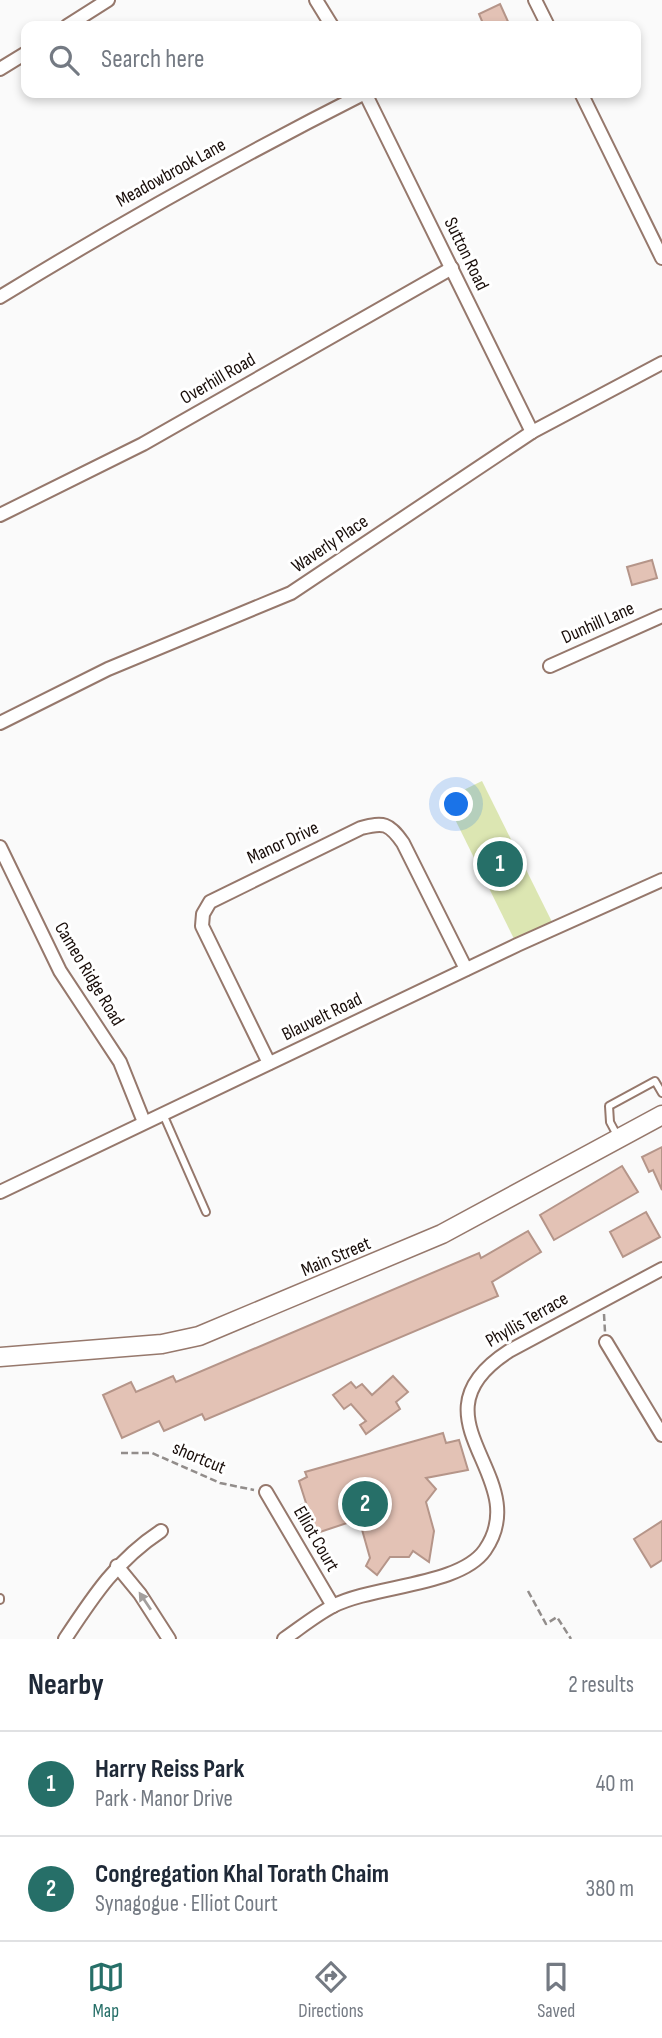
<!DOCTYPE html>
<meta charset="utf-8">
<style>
body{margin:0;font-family:"Sofia Sans Condensed",sans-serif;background:#f2f2f3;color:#1f2937}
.you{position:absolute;left:457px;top:805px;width:24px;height:24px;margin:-18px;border:5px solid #fff;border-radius:50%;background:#1a73e8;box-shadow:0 0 0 10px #1a73e833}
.badge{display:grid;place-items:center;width:46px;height:46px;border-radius:50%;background:#266f68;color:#fff;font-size:23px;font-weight:700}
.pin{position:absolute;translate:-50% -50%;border:4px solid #fff;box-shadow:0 2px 7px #0006}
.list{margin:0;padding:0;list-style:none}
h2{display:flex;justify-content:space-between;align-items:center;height:91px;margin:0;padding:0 28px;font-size:30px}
h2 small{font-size:23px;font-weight:400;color:#747a83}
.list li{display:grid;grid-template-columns:46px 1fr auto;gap:21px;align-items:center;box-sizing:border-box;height:105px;padding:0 28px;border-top:2px solid #e0e1e3}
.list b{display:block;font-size:26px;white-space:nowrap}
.list p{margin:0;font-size:23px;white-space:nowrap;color:#747a83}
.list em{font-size:23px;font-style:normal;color:#747a83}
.icon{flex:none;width:38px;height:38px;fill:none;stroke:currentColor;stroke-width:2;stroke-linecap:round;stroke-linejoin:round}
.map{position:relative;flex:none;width:662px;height:1639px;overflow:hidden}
.search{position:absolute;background:#fff;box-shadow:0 4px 10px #0003;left:21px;right:21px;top:21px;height:77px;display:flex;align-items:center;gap:18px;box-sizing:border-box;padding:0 24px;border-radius:14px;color:#747a83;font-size:26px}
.sheet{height:301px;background:#fff}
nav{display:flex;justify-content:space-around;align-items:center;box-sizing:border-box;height:98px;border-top:2px solid #e0e1e3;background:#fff;font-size:19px;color:#747a83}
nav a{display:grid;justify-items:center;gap:4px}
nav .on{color:#266f68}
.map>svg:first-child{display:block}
.green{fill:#dce6b2}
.building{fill:#e3c2b5;stroke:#b59589;stroke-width:2}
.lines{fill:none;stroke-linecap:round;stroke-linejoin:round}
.lane-casing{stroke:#96786c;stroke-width:10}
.street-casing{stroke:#96786c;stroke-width:16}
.secondary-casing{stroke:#96786c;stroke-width:21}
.path{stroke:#928d8b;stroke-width:2.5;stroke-dasharray:7 3.5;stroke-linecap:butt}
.lane{stroke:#fff;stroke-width:6}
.street{stroke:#fff;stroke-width:12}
.secondary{stroke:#fff;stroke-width:18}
.oneway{fill:#a39f9d}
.labels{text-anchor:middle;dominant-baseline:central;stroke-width:6;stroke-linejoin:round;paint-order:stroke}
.street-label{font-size:19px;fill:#190e0a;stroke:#fff}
</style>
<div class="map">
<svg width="662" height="1639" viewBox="0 0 662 1639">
<rect width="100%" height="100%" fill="#fafafa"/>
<polygon class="green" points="482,781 556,930 517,945 445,799"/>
<g class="building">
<polygon points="500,4 510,26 484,26 479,14"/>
<polygon points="652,560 657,578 632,585 627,567"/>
<polygon points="662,1147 662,1190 653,1170 649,1172 642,1157"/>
<polygon points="622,1166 638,1192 554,1240 540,1215"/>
<polygon points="646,1212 660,1237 623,1257 610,1232"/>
<polygon points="528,1231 541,1252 492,1282 498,1296 205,1420 202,1414 164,1431 159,1421 122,1438 103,1395 131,1382 136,1392 173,1376 176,1382 479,1253 481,1258"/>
<polygon points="393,1376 408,1392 396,1402 400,1409 366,1434 360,1425 366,1421 351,1404 344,1409 333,1395 351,1382 356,1388 362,1384 372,1395"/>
<polygon points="443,1433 446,1443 459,1440 468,1470 426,1478 436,1489 426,1502 434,1531 429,1562 413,1551 409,1557 390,1557 377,1575 366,1566 370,1558 359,1519 317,1533 315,1529 307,1532 301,1505 306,1503 299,1481 307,1477 305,1472"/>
<polygon points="662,1521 662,1560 651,1567 634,1539"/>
</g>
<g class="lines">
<defs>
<g id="lane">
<polyline points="163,1114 206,1212"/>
<polyline points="618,1137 610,1122 609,1106 655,1081 662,1093"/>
<polyline points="0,1598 0,1600"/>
</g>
<g id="street">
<polyline points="316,0 332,26"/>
<polyline points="535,0 548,26"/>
<polyline points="67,26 108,0"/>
<polyline points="0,69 26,53"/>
<polyline points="365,93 532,432"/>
<polyline points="581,93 662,258"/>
<path d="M0 297C119 224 240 156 365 93"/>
<polyline points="0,515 143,444 452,268"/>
<polyline points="550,666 662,616"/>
<polyline points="0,723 108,669 291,593 532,432 662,363"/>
<polyline points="0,847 60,971 120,1062 144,1122"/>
<path d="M269 1063 202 926 203 914 210 902 361 828C384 822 389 823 403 843L466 969"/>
<polyline points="0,1192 517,945 662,880"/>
<polyline points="606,1342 662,1435"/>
<polyline points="266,1492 333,1606"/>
<polyline points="117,1566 140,1594 169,1639"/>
<path d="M65 1639C94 1595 117 1560 161 1531"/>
<path d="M284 1639C300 1628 316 1615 333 1606 374 1585 460 1586 485 1550 536 1476 405 1418 509 1351L662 1269"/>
</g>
<polyline id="secondary" points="0,1357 162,1344 199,1336 442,1234 662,1115"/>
</defs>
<use href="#lane" class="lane-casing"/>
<use href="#street" class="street-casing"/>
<use href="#secondary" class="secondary-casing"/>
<g class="path">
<polyline points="604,1314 605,1332"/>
<polyline points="121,1453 152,1453 220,1483 254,1490"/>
<polyline points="528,1591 546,1624 557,1617 571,1639"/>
</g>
<use href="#lane" class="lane"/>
<use href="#street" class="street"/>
<use href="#secondary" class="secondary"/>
</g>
<defs><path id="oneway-solid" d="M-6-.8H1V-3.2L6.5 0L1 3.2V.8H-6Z" transform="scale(1.75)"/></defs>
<use class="oneway" href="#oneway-solid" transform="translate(145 1601) rotate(-124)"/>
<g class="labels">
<g class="street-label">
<text transform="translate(171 173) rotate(-29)">Meadowbrook Lane</text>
<text transform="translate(466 254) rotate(64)">Sutton Road</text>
<text transform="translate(218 379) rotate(-30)">Overhill Road</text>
<text transform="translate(330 544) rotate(-34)">Waverly Place</text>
<text transform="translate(598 623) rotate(-24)">Dunhill Lane</text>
<text transform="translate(283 843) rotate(-25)">Manor Drive</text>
<text transform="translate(89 974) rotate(59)">Cameo Ridge Road</text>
<text transform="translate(322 1017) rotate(-26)">Blauvelt Road</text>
<text transform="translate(336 1257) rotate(-23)">Main Street</text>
<text transform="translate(527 1320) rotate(-30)">Phyllis Terrace</text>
<text transform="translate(199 1458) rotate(23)">shortcut</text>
<text transform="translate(316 1539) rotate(60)">Elliot Court</text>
</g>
</g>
</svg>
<div class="you"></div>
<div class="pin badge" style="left:500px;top:864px">1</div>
<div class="pin badge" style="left:365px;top:1504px">2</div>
<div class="search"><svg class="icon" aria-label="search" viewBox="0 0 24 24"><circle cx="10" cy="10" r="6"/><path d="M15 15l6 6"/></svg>Search here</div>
</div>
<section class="sheet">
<h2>Nearby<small>2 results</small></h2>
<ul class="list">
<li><span class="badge">1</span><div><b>Harry Reiss Park</b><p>Park · Manor Drive</p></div><em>40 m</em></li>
<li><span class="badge">2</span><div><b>Congregation Khal Torath Chaim</b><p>Synagogue · Elliot Court</p></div><em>380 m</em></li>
</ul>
</section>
<nav>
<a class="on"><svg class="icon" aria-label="map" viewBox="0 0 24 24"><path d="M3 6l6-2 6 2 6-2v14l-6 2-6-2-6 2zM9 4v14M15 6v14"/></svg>Map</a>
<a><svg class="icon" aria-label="directions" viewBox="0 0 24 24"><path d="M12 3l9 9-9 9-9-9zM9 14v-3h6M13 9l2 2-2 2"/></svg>Directions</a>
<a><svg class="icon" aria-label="saved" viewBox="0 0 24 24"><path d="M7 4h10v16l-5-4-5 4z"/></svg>Saved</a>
</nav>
